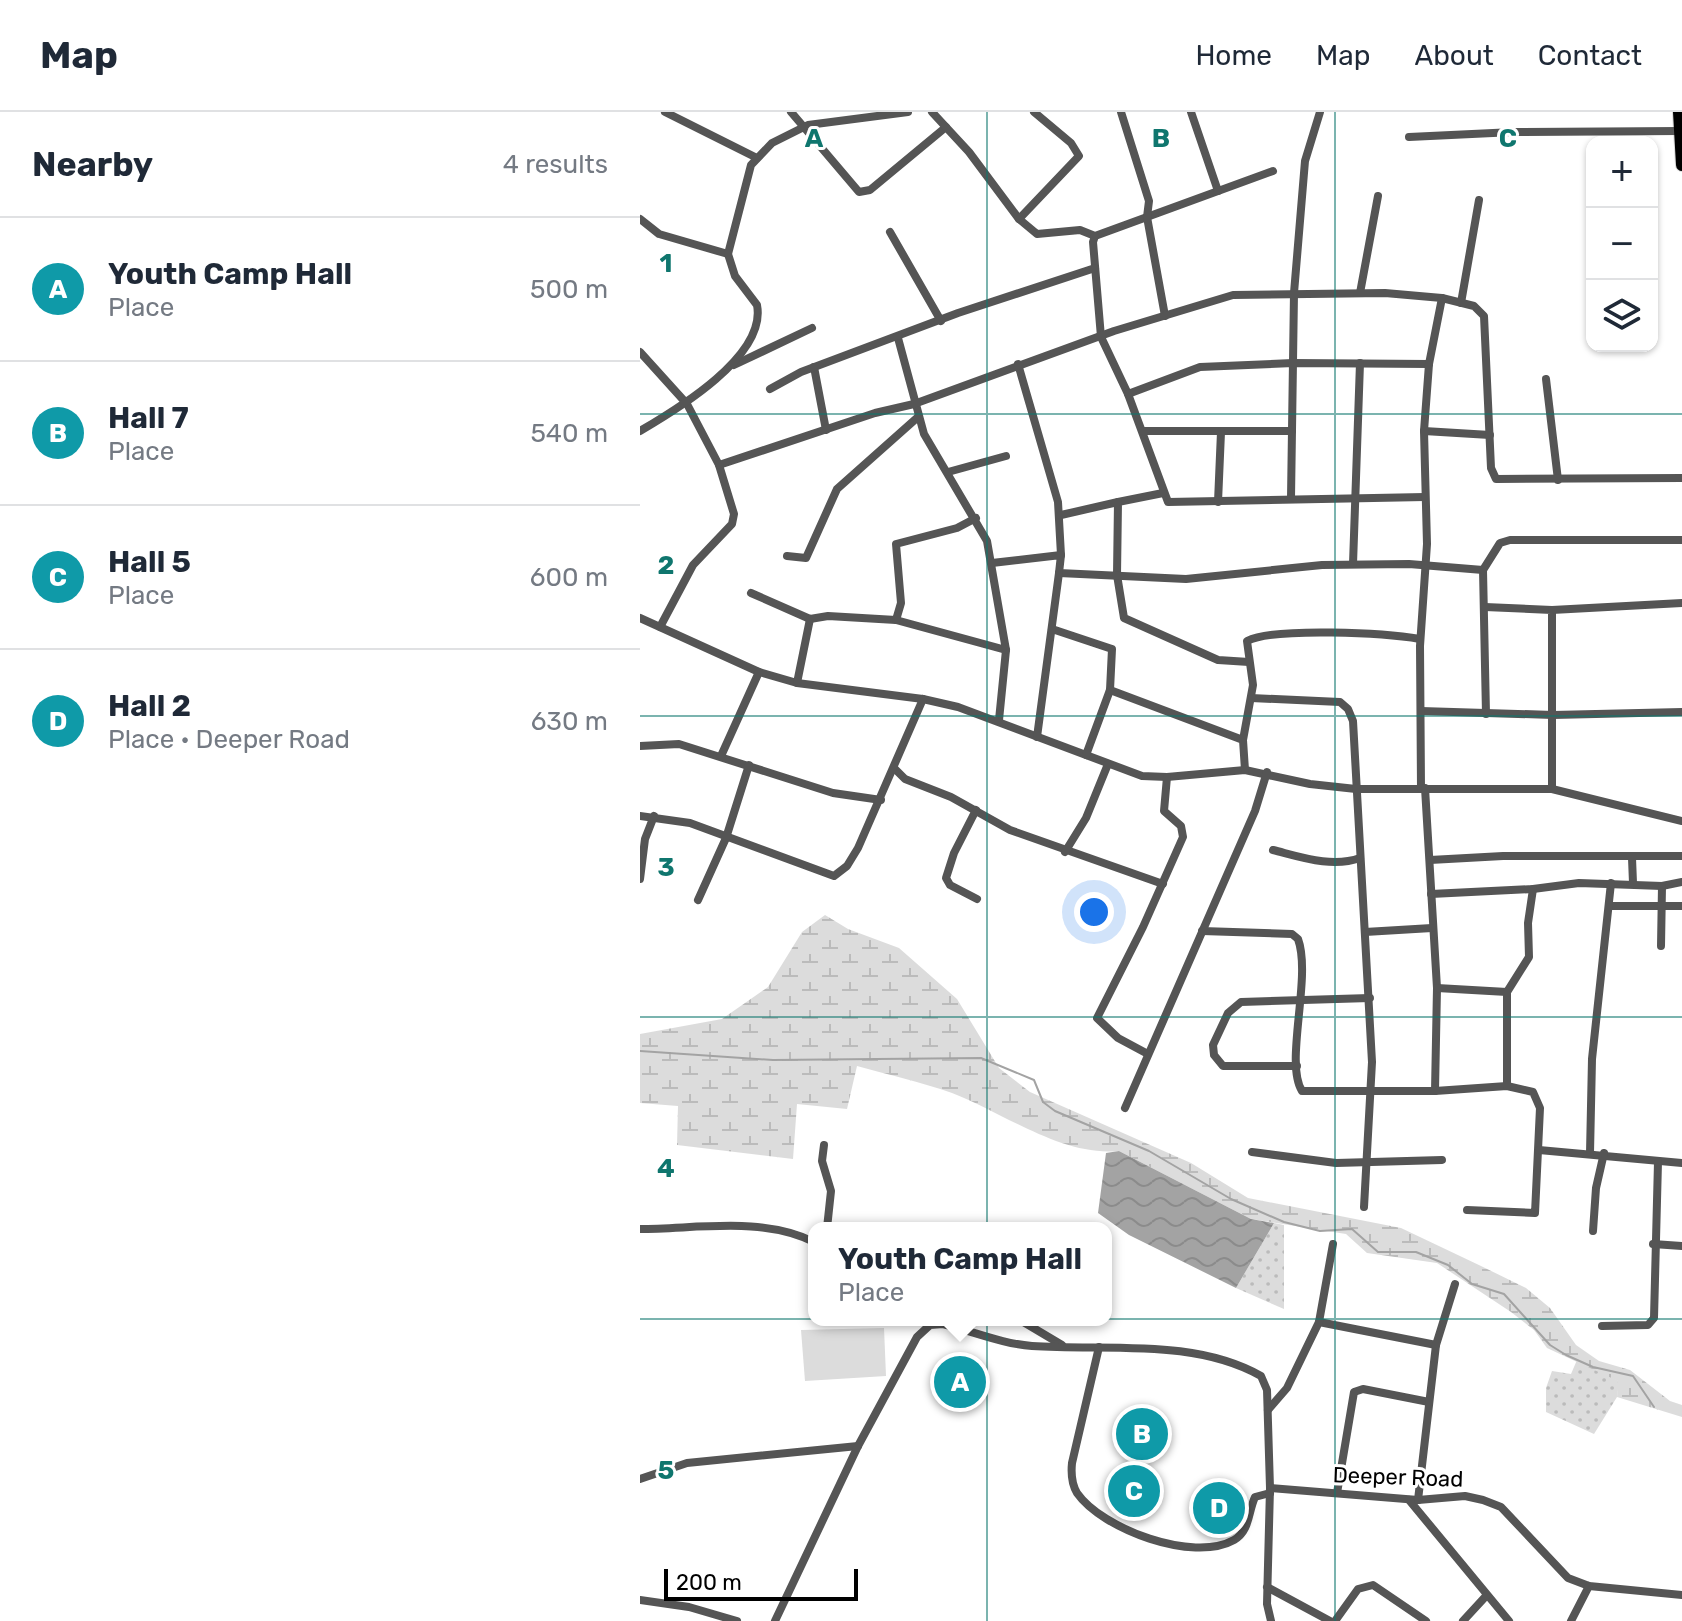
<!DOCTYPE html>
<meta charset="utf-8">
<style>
body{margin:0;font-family:Rubik,sans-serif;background:#f6f6f7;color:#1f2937}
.controls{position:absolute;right:24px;top:24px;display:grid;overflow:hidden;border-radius:16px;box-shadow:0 2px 6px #0004}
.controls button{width:72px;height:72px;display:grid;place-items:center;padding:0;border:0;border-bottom:2px solid #e0e1e3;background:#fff;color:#1f2937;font:40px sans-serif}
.scale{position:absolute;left:24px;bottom:20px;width:194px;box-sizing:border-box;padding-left:8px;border:4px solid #000;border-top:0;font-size:22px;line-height:28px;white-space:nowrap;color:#000;-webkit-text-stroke:6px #fff;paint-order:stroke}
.you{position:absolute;left:454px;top:800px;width:28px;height:28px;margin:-20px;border:6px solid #fff;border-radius:50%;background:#1a73e8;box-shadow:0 0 0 12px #1a73e833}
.badge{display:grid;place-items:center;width:52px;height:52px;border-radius:50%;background:#000;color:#fff;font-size:26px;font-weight:700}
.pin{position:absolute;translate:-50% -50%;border:4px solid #fff;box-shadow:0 2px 8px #0006}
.popup{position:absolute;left:168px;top:1110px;width:304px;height:104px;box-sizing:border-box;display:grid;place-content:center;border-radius:16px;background:#fff;filter:drop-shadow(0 2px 6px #0005);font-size:26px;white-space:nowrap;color:#747a83}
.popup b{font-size:30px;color:#1f2937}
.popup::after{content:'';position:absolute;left:50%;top:100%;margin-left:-16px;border:16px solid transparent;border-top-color:#fff}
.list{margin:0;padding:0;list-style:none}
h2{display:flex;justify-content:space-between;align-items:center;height:104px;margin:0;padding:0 32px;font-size:34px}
h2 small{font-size:26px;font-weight:400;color:#747a83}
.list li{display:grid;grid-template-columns:52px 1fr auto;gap:24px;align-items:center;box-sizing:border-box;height:144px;padding:0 32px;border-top:2px solid #e0e1e3}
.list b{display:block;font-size:30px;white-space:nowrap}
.list p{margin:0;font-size:26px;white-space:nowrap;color:#747a83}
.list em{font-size:26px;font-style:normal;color:#747a83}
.icon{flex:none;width:44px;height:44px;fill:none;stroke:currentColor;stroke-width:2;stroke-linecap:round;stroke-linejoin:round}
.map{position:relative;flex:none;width:1042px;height:1509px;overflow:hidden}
header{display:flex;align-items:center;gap:48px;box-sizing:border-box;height:112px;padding:0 40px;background:#fff;border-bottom:2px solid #e0e1e3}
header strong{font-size:38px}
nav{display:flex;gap:44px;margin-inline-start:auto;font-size:28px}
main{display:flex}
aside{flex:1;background:#fff}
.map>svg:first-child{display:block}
.green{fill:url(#green-dots)}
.wetland{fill:url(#wetland-marsh)}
.pitch{fill:#dcdcdc}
.water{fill:url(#water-waves)}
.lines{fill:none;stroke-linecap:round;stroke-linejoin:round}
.stream{stroke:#a3a3a3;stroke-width:2}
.highway-casing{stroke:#dbdbdb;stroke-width:14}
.minor{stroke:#555;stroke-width:8}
.highway{stroke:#000;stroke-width:12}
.grid{fill:none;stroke:#0f766e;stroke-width:2;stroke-opacity:0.55}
.labels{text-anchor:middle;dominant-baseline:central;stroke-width:6;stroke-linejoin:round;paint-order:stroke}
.street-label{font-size:22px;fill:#000;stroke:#fff}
.grid-label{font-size:26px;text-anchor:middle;font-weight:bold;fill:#0f766e;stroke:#fff;stroke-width:6;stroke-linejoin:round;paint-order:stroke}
</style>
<header>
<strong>Map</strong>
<nav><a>Home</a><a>Map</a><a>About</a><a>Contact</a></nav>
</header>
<main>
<aside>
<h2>Nearby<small>4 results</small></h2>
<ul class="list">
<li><span class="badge" style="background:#0f9aa8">A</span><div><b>Youth Camp Hall</b><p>Place</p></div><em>500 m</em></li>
<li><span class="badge" style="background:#0f9aa8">B</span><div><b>Hall 7</b><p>Place</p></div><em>540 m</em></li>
<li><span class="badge" style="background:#0f9aa8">C</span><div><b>Hall 5</b><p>Place</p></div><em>600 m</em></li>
<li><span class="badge" style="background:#0f9aa8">D</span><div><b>Hall 2</b><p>Place · Deeper Road</p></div><em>630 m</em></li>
</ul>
</aside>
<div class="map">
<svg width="1042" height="1509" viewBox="0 0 1042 1509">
<defs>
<pattern id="green-dots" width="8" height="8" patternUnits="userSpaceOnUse" patternTransform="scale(2)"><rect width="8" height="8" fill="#dcdcdc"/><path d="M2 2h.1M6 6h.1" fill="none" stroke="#bbb" stroke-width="1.8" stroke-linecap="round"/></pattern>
<pattern id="wetland-marsh" width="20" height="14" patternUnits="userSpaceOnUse" patternTransform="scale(2)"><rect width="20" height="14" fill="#dcdcdc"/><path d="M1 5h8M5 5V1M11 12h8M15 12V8" fill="none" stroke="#bbb"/></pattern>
<pattern id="water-waves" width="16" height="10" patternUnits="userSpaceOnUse" patternTransform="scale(2)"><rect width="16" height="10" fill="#a3a3a3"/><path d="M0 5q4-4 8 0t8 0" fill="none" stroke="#8b8b8b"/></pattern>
</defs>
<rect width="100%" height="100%" fill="#fff"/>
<g class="green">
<polygon points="634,1111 644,1113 644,1197 596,1176"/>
<polygon points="937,1248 979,1269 977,1285 954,1322 906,1300 906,1276 912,1259 931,1262"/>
</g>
<path class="wetland" d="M185 803 208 817 259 836 317 887 359 956 390 980 551 1051 608 1086 761 1116 841 1154 886 1176 910 1196 936 1233 959 1249 990 1258 1030 1289 1042 1293V1305L977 1285 978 1269 907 1236 894 1218 871 1200 797 1151 727 1141 706 1122 611 1107 479 1039C422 1045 364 1001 312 981 281 970 249 963 217 954L207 997 157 992 153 1047 37 1033 38 994 0 991V922L82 907 128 875 162 820Z"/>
<polygon class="pitch" points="244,1216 246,1264 165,1269 161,1218"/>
<polygon class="water" points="479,1039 611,1107 634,1111 596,1176 489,1123 458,1101 466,1041"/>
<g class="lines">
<polyline class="stream" points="0,939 133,948 341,946 394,968 403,990 415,999 509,1039 591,1087 644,1110 680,1119 712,1117 738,1140 776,1140 808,1153 832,1172 864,1182 910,1233 926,1243 953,1255 993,1264 1014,1295"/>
<defs>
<polyline id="highway" points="1039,0 1042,53"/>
</defs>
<use href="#highway" class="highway-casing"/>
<g class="minor">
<polyline points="25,0 117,46"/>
<polyline points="151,0 219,80 230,78 306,15"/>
<polyline points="292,0 329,40 379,107 397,122 440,118 455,124 633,59"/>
<polyline points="481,0 509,89 507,105 525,204"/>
<polyline points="551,0 578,79"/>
<polyline points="769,25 874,20 1040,19"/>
<polyline points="0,107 19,122 88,142"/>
<polyline points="379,107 439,44 431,31 394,0"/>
<polyline points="250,120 301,209"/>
<polyline points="455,124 453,130 461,225 488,282 528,390 785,385"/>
<polyline points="720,181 738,84"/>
<polyline points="821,191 839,88"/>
<polyline points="258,226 284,322 347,429 366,538 359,608"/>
<polyline points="0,240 47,292 79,353 94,402 92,412 53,453 20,515"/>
<polyline points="378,252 418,390 421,443"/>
<polyline points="94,253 172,216"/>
<polyline points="174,255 186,318"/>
<polyline points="906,267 918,368"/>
<polyline points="130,277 161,260 318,201 455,156"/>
<polyline points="488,282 560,255 653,251 789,252"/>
<path d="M0 319C36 298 127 244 117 193L95 164 88 142 111 53 132 31 168 13 268 0"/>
<polyline points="503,319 652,319"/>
<polyline points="784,319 850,323"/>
<polyline points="79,353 235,301 274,292 474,219 593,183 745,181 802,186 834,194 844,204 851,356 856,367 1042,366"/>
<polyline points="308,360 366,344"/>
<polyline points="523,381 478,390 477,463 484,506 578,548 609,550"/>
<polyline points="651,386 654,181 665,49 680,0"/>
<polyline points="578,390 581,320"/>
<polyline points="421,403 478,390"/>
<polyline points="147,444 166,446 197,377 278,305"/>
<polyline points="352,451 421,443 419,461 546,467 682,453 769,452 843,458 846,602"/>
<polyline points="713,452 720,251"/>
<polyline points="843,458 860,431 870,428 1042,428"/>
<polyline points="111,481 170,507 188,504 256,508 366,538"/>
<polyline points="845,495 912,498 912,677"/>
<polyline points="912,498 1042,491"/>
<polyline points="0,506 119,560 157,571 283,587 318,595 502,664 527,665 605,658 670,672 716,677 912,677 1042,709"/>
<polyline points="256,508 261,491 256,432 317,416 336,406"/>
<polyline points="412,517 472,537 470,578 446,643"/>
<polyline points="157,571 170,507"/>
<polyline points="470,578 603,628 605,658"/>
<polyline points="611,586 700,590 708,597 713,609 732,950 724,1095"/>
<polyline points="781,599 913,603 1042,600"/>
<polyline points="397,625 419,461"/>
<path d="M603 628 613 573 607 529C636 515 746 521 780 527"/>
<polyline points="0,634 39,632 193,681 241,688"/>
<polyline points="81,644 119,560"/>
<polyline points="254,656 265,667 311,685 370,718 523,772"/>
<polyline points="781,676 780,534 787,432 784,319 789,252 802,186"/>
<polyline points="785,676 797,876 795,979"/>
<polyline points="336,698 314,741 306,766 310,773 337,787"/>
<polyline points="0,704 50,711 194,764 207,754 218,736 283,587"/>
<path d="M633 738C661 745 692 756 720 746"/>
<polyline points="425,740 446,706 468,652"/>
<polyline points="992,746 993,771"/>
<polyline points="790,748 863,744 1042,744"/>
<polyline points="0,767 5,727 14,704"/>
<polyline points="791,782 893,777 939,771 1022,774 1042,770"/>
<polyline points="58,788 86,726 109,653"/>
<polyline points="969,794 1042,794"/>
<path d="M562 819 652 822 658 827C672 865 644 951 662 979H795L867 974 893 980 900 996 895 1101 827 1098"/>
<polyline points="725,820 792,816"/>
<polyline points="1021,834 1022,774"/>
<polyline points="797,876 867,880"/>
<polyline points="506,941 478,926 457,906 503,815 543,725 541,714 524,699 527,665"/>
<polyline points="657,954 583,954 574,943 573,933 588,901 601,890 730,886"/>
<polyline points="867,974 867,880 889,845 888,811 893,777"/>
<polyline points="485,996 615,699 627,660"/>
<polyline points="184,1033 182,1049 191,1079 187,1116"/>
<polyline points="899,1038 1042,1051"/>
<polyline points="612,1040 696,1051 802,1048"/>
<polyline points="950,1041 952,947 971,771"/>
<path d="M0 1117C56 1117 123 1104 174 1130"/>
<polyline points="953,1119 956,1076 964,1041"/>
<polyline points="1013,1132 1042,1134"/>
<polyline points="380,1208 422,1233"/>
<polyline points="679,1210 796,1233"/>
<polyline points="962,1214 1008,1213 1014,1206 1018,1050"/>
<path d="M459 1235 432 1351C431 1361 431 1371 437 1381 462 1417 553 1451 594 1428 610 1419 608 1400 615 1385L630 1381"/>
<polyline points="628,1298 647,1276 679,1210 693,1132"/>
<polyline points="0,1367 47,1351 218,1334"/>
<polyline points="630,1376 778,1388 825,1384 843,1388 861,1395 928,1466 949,1474 1042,1483"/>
<polyline points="697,1381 714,1280 723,1277 789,1290"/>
<polyline points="769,1388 869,1509"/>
<polyline points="778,1388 796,1233 815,1172"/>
<polyline points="627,1475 690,1509"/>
<polyline points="0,1488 49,1495 97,1509"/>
<path d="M135 1509 218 1334 277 1225 290 1213 303 1212C332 1219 363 1232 392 1234 467 1239 554 1226 621 1264L627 1278 630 1376 627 1492 631 1509"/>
<polyline points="695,1509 718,1477 733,1473 786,1509"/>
<polyline points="823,1509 846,1484"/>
<polyline points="931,1509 949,1474"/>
</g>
<use href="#highway" class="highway"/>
</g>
<path class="grid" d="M347 0V1509M695 0V1509M0 302H1042M0 604H1042M0 905H1042M0 1207H1042"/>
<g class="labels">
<g class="street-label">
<text transform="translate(758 1365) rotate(2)">Deeper Road</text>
</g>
</g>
<g class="grid-label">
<text x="174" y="35">A</text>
<text x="521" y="35">B</text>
<text x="868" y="35">C</text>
<text x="26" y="160">1</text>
<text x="26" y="462">2</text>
<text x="26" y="764">3</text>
<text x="26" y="1065">4</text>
<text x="26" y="1367">5</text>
</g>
</svg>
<div class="controls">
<button>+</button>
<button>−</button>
<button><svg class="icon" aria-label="layers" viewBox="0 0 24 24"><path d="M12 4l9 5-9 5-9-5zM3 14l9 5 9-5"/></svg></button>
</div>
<div class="scale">200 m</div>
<div class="you"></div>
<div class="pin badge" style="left:320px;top:1270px;background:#0f9aa8">A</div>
<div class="popup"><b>Youth Camp Hall</b>Place</div>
<div class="pin badge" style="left:502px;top:1322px;background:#0f9aa8">B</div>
<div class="pin badge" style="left:494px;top:1379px;background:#0f9aa8">C</div>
<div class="pin badge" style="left:579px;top:1396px;background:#0f9aa8">D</div>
</div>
</main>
